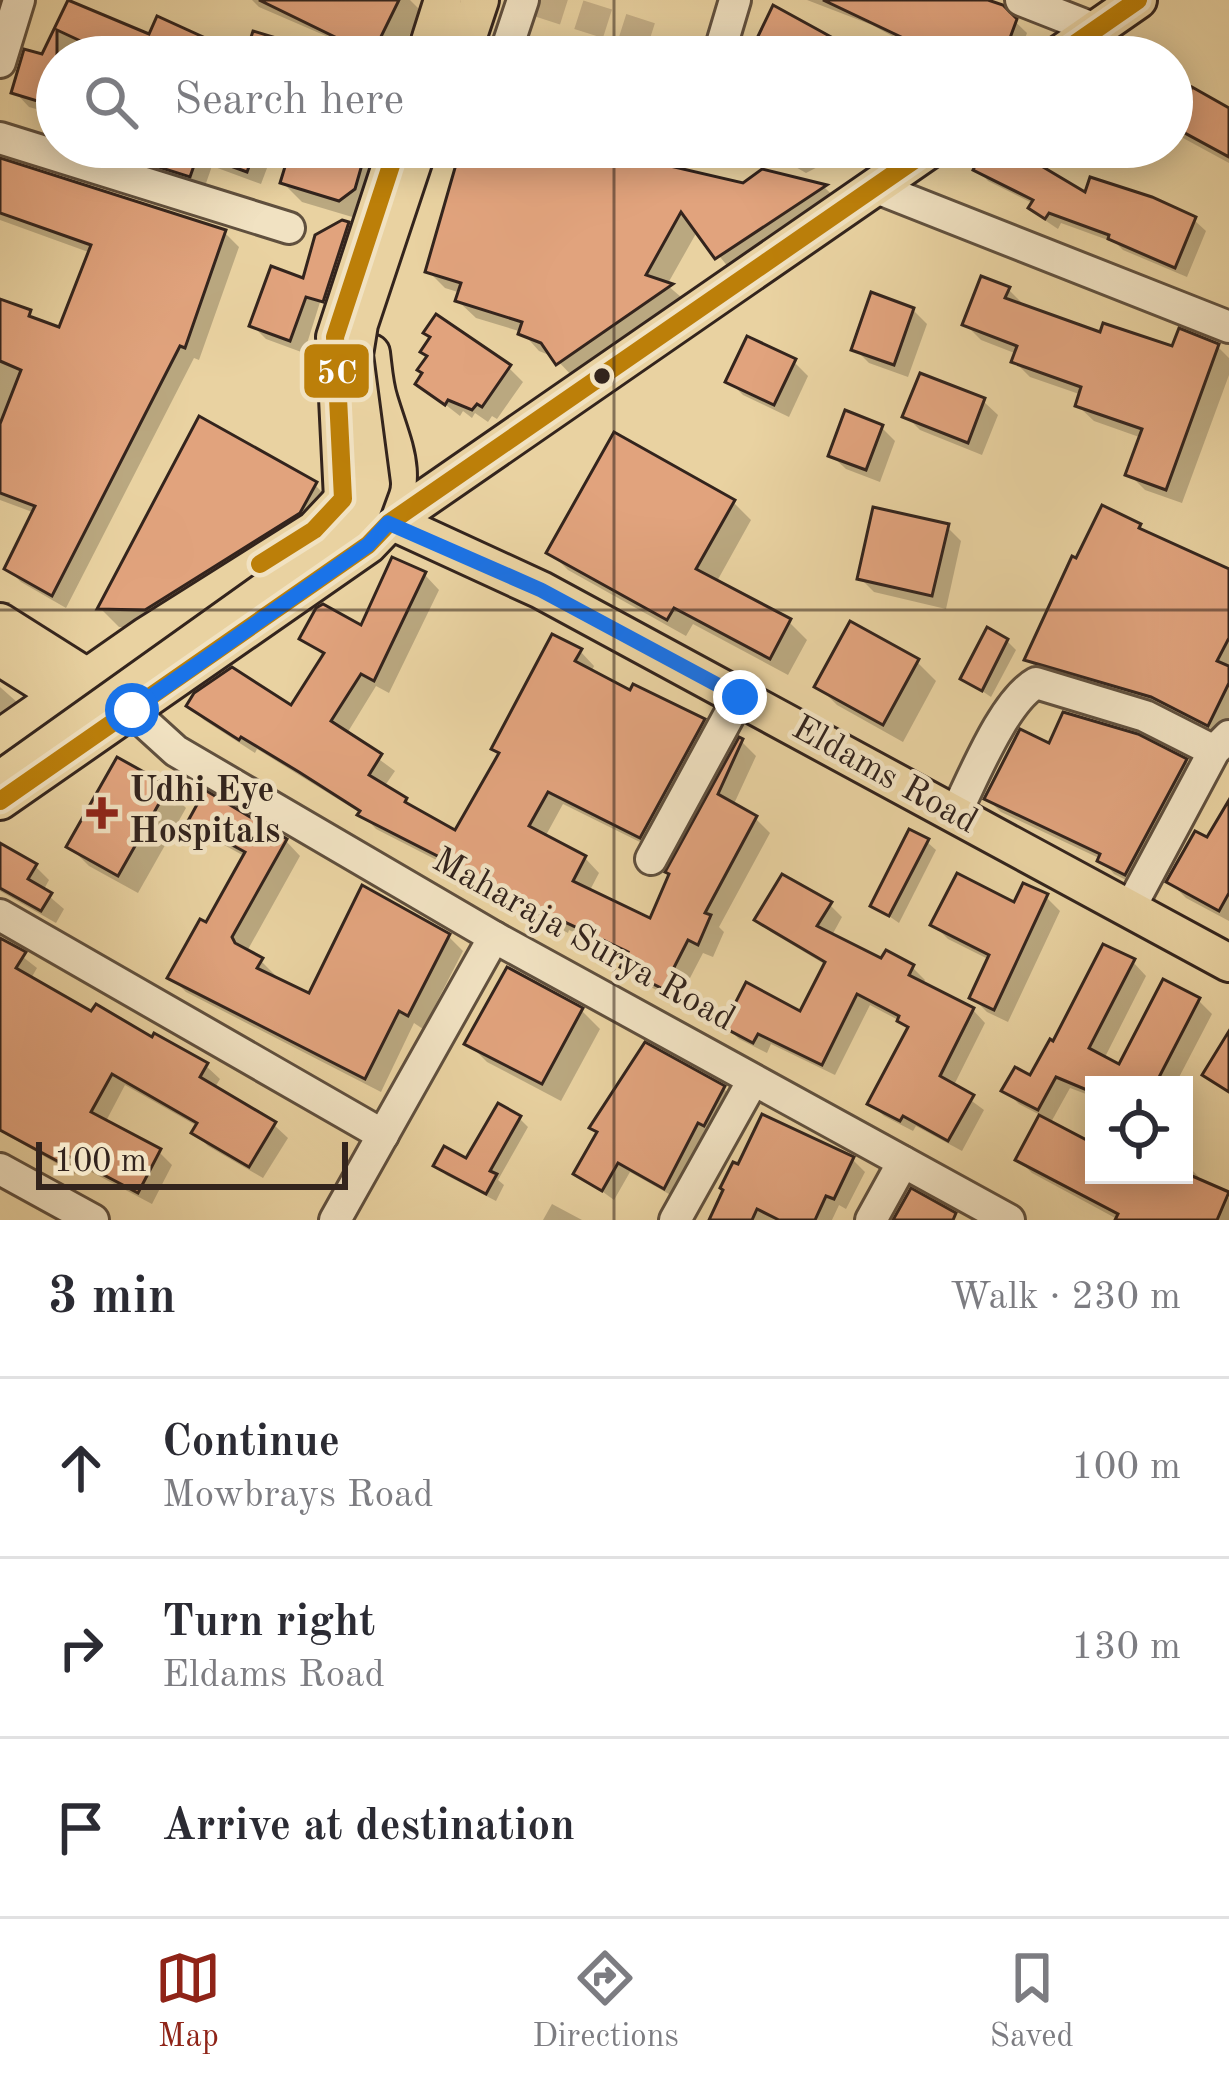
<!DOCTYPE html>
<meta charset="utf-8">
<style>
body{margin:0;font-family:"Old Standard TT",serif;background:#f2f2f3;color:#2b2b33}
.controls{position:absolute;right:36px;bottom:36px;display:grid;overflow:hidden;border-radius:0px;box-shadow:0 6px 30px #0003}
.controls button{width:108px;height:108px;display:grid;place-items:center;padding:0;border:0;border-bottom:3px solid #e1e1e2;background:#fff;color:#2b2b33;font:60px sans-serif}
.scale{position:absolute;left:36px;bottom:30px;width:312px;box-sizing:border-box;padding-left:12px;border:6px solid #33241d;border-top:0;font-size:33px;line-height:42px;white-space:nowrap;color:#33241d;-webkit-text-stroke:9px #f1e2c2;paint-order:stroke}
.stop{position:absolute;width:36px;height:36px;margin:-27px;border:9px solid #1a73e8;border-radius:50%;background:#fff}
.stop.end{background:#1a73e8;border-color:#fff;box-shadow:0 3px 12px #0008}
.list{margin:0;padding:0;list-style:none}
h2{display:flex;justify-content:space-between;align-items:center;height:156px;margin:0;padding:0 48px;font-size:51px}
h2 small{font-size:39px;font-weight:400;color:#7c7c81}
.list li{display:grid;grid-template-columns:78px 1fr auto;gap:36px;align-items:center;box-sizing:border-box;height:180px;padding:0 48px;border-top:3px solid #e1e1e2}
.list b{display:block;font-size:45px;white-space:nowrap}
.list p{margin:0;font-size:39px;white-space:nowrap;color:#7c7c81}
.list em{font-size:39px;font-style:normal;color:#7c7c81}
.icon{flex:none;width:66px;height:66px;fill:none;stroke:currentColor;stroke-width:2;stroke-linecap:round;stroke-linejoin:round}
.map{position:relative;flex:none;width:1229px;height:1220px;overflow:hidden}
.search{position:absolute;background:#fff;box-shadow:0 6px 30px #0003;left:36px;right:36px;top:36px;height:132px;display:flex;align-items:center;gap:30px;box-sizing:border-box;padding:0 42px;border-radius:66px;color:#7c7c81;font-size:45px}
.sheet{height:696px;background:#fff}
nav{display:flex;justify-content:space-around;align-items:center;box-sizing:border-box;height:168px;border-top:3px solid #e1e1e2;background:#fff;font-size:33px;color:#7c7c81}
nav a{display:grid;justify-items:center;gap:6px}
nav .on{color:#8f2418}
.map>svg:first-child{display:block}
.shadow{fill:#0003}
.building{fill:#e1a37d;stroke:#33241d;stroke-width:3}
.lines{fill:none;stroke-linecap:round;stroke-linejoin:round}
.minor-tunnel{stroke:#c5af87;stroke-width:30;stroke-dasharray:30 15;stroke-linecap:butt}
.minor-casing{stroke:#60503e;stroke-width:36}
.major-casing{stroke:#33241d;stroke-width:42}
.minor{stroke:#f1e2c2;stroke-width:30}
.major{stroke:#e9d2a1;stroke-width:36}
.major-bridge-casing{stroke:#33241d;stroke-width:42;stroke-linecap:butt}
.major-bridge{stroke:#e9d2a1;stroke-width:36}
.bus-1-casing{stroke:#f1e2c2;stroke-width:27}
.bus-1{stroke:#bc7f09;stroke-width:18}
.route{stroke:#1a73e8;stroke-width:15}
.grid{fill:none;stroke:#33241d;stroke-width:3;stroke-opacity:0.55}
.bus-dot{fill:#33241d;stroke:#f1e2c2;stroke-width:4.5}
.poi-dot{fill:#8f2418;stroke:#f1e2c2;stroke-width:4.5}
.labels{text-anchor:middle;dominant-baseline:central;stroke-width:9;stroke-linejoin:round;paint-order:stroke}
.street-label{font-size:36px;fill:#33241d;stroke:#f1e2c2}
.poi-label{font-size:36px;font-weight:bold;fill:#33241d;stroke:#f1e2c2;text-anchor:start}
.line-badge{stroke:#f1e2c2;stroke-width:4.5}
.badge-label{font-size:33px;text-anchor:middle;font-weight:bold;fill:#fff}
</style>
<div class="map">
<svg width="1229" height="1220" viewBox="0 0 1229 1220">
<rect width="100%" height="100%" fill="#e9d2a1"/>
<filter id="stains"><feTurbulence type="fractalNoise" baseFrequency=".00167" numOctaves="4"/><feColorMatrix values="0 0 0 0 .2 0 0 0 0 .09 0 0 0 0 .02 0 0 0 .5 -.17"/></filter>
<radialGradient id="worn" r=".72"><stop offset=".6" stop-color="#630" stop-opacity="0"/><stop offset="1" stop-color="#630" stop-opacity=".3"/></radialGradient>
<g class="shadow">
<polygon points="252,0 410,0 421,11 399,57 362,57 340,42 259,7"/>
<polygon points="807,0 982,0 1001,8 1027,33 1018,57 908,57 903,42 872,25"/>
<polygon points="70,2 150,38 239,57 57,57 57,115 29,107 15,92 44,58"/>
<polygon points="1172,88 1229,111 1229,163 1172,132"/>
<polygon points="140,147 275,147 261,184 212,166 204,189 150,172 136,158"/>
<polygon points="294,147 391,147 359,219 302,202 283,183"/>
<polygon points="464,147 549,147 743,186 763,172 825,188 841,203 734,274 698,230 667,285 688,303 576,380 554,357 539,351 522,332 476,318 458,301 461,293 445,288 428,271"/>
<polygon points="761,147 854,147 841,165 831,160 806,173"/>
<polygon points="988,147 1007,147 1038,163 1086,196 1194,220 1206,231 1187,277 1123,250 1116,243 1061,223 1058,229 1043,219 1031,208 1034,204 988,181 977,169"/>
<polygon points="0,162 225,233 239,247 199,360 194,358 66,608 21,582 7,568 35,513 0,500 0,432 4,421 0,419 0,303 61,331 91,253 0,220"/>
<polygon points="347,225 361,239 337,314 323,310 345,242 339,242 304,353 266,339 252,325 305,282"/>
<polygon points="1008,289 1024,305 1102,336 1174,350 1218,347 1229,358 1229,375 1182,503 1145,490 1129,474 1142,438 1094,421 1078,406 1082,395 1030,377 1015,362 1017,354 981,340 965,324"/>
<polygon points="913,310 927,324 908,377 869,363 855,349"/>
<polygon points="794,362 808,376 789,417 743,395 729,381"/>
<polygon points="509,368 523,382 497,419 492,416 488,422 475,413 472,418 463,411 460,416 419,384"/>
<polygon points="983,401 998,415 982,455 920,430 906,416"/>
<polygon points="881,427 895,441 880,482 846,469 831,455"/>
<polygon points="315,485 334,504 165,628 119,627 100,608"/>
<polygon points="733,502 751,520 716,583 789,622 807,640 788,675 693,624 686,636 568,570 550,552"/>
<polygon points="947,527 961,541 946,609 874,592 860,578"/>
<polygon points="1139,527 1147,535 1229,572 1229,721 1221,737 1167,709 1040,671 1027,659"/>
<polygon points="394,561 425,575 439,590 389,693 376,686 346,735 395,771 384,787 419,814 456,835 580,651 594,666 591,673 631,694 703,722 718,736 656,850 563,804 545,837 585,858 599,873 589,892 651,922 741,741 756,756 733,806 755,818 770,833 719,927 724,932 713,957 703,953 678,1001 639,981 624,967 629,958 569,930 568,933 516,905 513,911 469,887 456,870 376,829 362,814 257,749 255,753 204,720 190,706 292,710 325,657 303,638 363,629"/>
<polygon points="1007,641 1016,650 991,697 964,679"/>
<polygon points="917,662 936,681 903,742 837,705 818,686"/>
<polygon points="0,687 18,703 0,725"/>
<polygon points="1051,747 1185,761 1198,775 1140,887 1114,874 1101,859 1001,812 987,799"/>
<polygon points="167,789 186,808 138,893 89,866 70,847"/>
<polygon points="1229,806 1229,921 1186,898 1170,882 1208,841"/>
<polygon points="191,820 286,841 300,856 246,953 261,961 276,976 274,979 311,997 448,936 463,951 423,1029 414,1023 381,1092 186,992 171,977 207,926 246,857 206,835"/>
<polygon points="927,842 936,850 899,923 873,905"/>
<polygon points="0,845 35,866 49,880 43,891 64,909 56,923 0,891"/>
<polygon points="1046,897 1060,911 1008,1022 987,1012 973,998 990,960 948,939 934,925"/>
<polygon points="830,905 842,917 831,937 882,962 912,967 925,980 922,985 973,1010 985,1023 953,1087 984,1110 962,1151 916,1126 913,1131 884,1116 871,1104 910,1030 900,1021 870,1005 835,1075 771,1044 767,1053 739,1039 727,1027 802,1015 826,965 771,932 758,920"/>
<polygon points="0,939 37,968 30,980 93,1015 206,1066 220,1079 214,1089 274,1125 288,1138 263,1178 208,1146 195,1133 199,1127 125,1085 105,1123 159,1152 172,1165 152,1204 80,1166 75,1174 0,1131"/>
<polygon points="1133,962 1146,976 1104,1059 1121,1068 1198,1000 1212,1014 1175,1085 1094,1085 1094,1097 1070,1088 1050,1124 1094,1148 1094,1175 1184,1175 1184,1162 1199,1177 1196,1182 1229,1198 1229,1220 1119,1220 1032,1173 1019,1160 1042,1116 1019,1104 1005,1090 1031,1079 1055,1045"/>
<polygon points="581,1010 600,1029 561,1101 487,1062 468,1043"/>
<polygon points="646,1046 724,1089 735,1100 676,1198 630,1172 614,1200 577,1173"/>
<polygon points="519,1118 528,1127 498,1180 504,1185 496,1201 446,1175 437,1166 467,1162"/>
<polygon points="763,1118 853,1160 865,1172 846,1209 839,1205 832,1220 712,1220"/>
<polygon points="552,1204 582,1220 543,1220"/>
</g>
<g class="building">
<polygon points="68,0 149,34 157,16 245,56 253,31 326,53 325,57 166,57 144,47 139,57 115,57 57,30 57,107 11,93 24,49 42,54"/>
<polygon points="259,0 399,0 372,55"/>
<polygon points="823,0 988,0 1003,5 1017,19 1003,57 894,57 901,37"/>
<polygon points="773,5 824,33 867,57 748,57"/>
<polygon points="1172,84 1189,93 1192,87 1229,108 1229,157 1172,126"/>
<polygon points="137,147 256,147 247,172 198,154 190,177 133,159"/>
<polygon points="291,147 367,147 355,189 339,201 280,183"/>
<polygon points="461,147 561,147 585,154 588,147 743,183 762,169 827,185 715,259 681,212 646,275 673,284 556,365 541,343 518,334 522,322 455,301 461,283 425,272"/>
<polygon points="984,147 1014,147 1040,160 1038,164 1085,192 1090,177 1152,197 1196,217 1175,268 1108,239 1109,235 1049,213 1045,219 1028,208 1033,200 973,170"/>
<polygon points="0,158 226,230 185,348 180,346 52,596 4,569 35,506 0,493 0,424 21,370 0,361 0,299 31,310 29,316 59,327 91,245 0,213"/>
<polygon points="342,220 349,222 323,302 306,297 290,341 249,326 271,266 303,278 315,235"/>
<polygon points="981,276 1010,287 1005,298 1100,332 1103,323 1172,346 1179,328 1219,344 1166,490 1125,475 1142,429 1075,406 1081,387 1011,362 1017,346 962,325"/>
<polygon points="871,292 914,308 894,365 851,350"/>
<polygon points="436,314 511,365 482,407 477,404 472,410 448,400 445,405 415,384 422,373 417,370 427,356 420,352 430,337 423,333"/>
<polygon points="747,336 796,359 774,405 725,382"/>
<polygon points="920,373 985,398 968,443 902,417"/>
<polygon points="845,410 883,425 866,470 828,456"/>
<polygon points="199,416 317,482 300,513 145,610 97,609"/>
<polygon points="614,432 735,500 696,569 791,619 770,659 674,608 667,620 546,553"/>
<polygon points="1102,505 1141,524 1139,528 1229,569 1229,638 1217,661 1229,666 1229,683 1208,726 1151,697 1024,660 1072,556 1076,558"/>
<polygon points="873,507 949,524 932,596 857,579"/>
<polygon points="392,557 426,572 374,681 361,674 331,721 382,754 369,775 407,798 405,802 455,830 499,753 491,749 552,634 582,649 575,661 630,690 633,684 705,719 640,838 548,792 529,826 586,856 573,881 650,918 669,874 665,872 739,737 743,739 718,794 757,816 705,913 711,915 698,945 688,940 663,989 620,967 628,952 554,917 552,920 501,893 498,899 451,873 455,865 357,815 360,811 299,772 241,737 239,740 186,706 194,693 232,667 291,705 324,653 299,639 316,608 323,604 361,625"/>
<polygon points="850,621 919,659 883,725 814,687"/>
<polygon points="987,627 1008,639 982,691 960,679"/>
<polygon points="1063,712 1138,734 1187,759 1125,875 1097,861 1100,854 984,799 1020,729 1049,743"/>
<polygon points="117,757 169,786 118,876 66,847"/>
<polygon points="205,790 287,839 232,937 235,943 263,958 257,968 309,993 362,885 450,934 408,1016 399,1011 365,1079 167,978 200,919 206,922 245,852 188,821"/>
<polygon points="1229,800 1229,893 1219,911 1166,882 1195,831 1207,837"/>
<polygon points="909,829 929,839 889,916 870,906"/>
<polygon points="0,843 37,864 28,879 52,893 41,911 0,888"/>
<polygon points="957,873 1014,902 1023,883 1048,894 994,1010 969,998 989,955 930,925"/>
<polygon points="782,874 832,902 817,926 881,958 886,950 914,965 909,975 974,1008 940,1076 974,1095 948,1141 903,1116 900,1121 867,1104 908,1027 897,1021 899,1016 857,994 822,1065 758,1034 753,1043 723,1027 746,982 800,1011 825,962 754,920"/>
<polygon points="0,938 26,952 16,968 91,1011 96,1004 152,1037 154,1033 208,1063 200,1077 276,1122 249,1167 191,1133 197,1123 112,1074 91,1112 161,1149 138,1193 66,1155 61,1163 0,1130"/>
<polygon points="1103,944 1135,959 1089,1048 1119,1064 1163,979 1200,998 1155,1085 1094,1085 1094,1093 1056,1077 1038,1110 1001,1091 1015,1067 1030,1075 1050,1039 1053,1041"/>
<polygon points="507,967 583,1008 542,1084 464,1044"/>
<polygon points="1229,1031 1229,1092 1202,1075"/>
<polygon points="645,1042 725,1086 704,1126 698,1123 664,1189 618,1163 602,1191 573,1174 597,1132 589,1128"/>
<polygon points="498,1103 521,1116 490,1171 497,1174 486,1194 433,1166 444,1146 466,1158"/>
<polygon points="762,1114 854,1157 834,1199 826,1196 815,1220 779,1220 757,1209 752,1220 709,1220 723,1190 720,1188 733,1162 738,1164"/>
<polygon points="1039,1115 1094,1144 1094,1175 1190,1175 1229,1192 1217,1220 1115,1220 1118,1214 1015,1160"/>
<polygon points="911,1188 956,1213 953,1220 893,1220"/>
</g>
<g class="lines">
<polyline class="minor-tunnel" points="536,1 652,38"/>
<defs>
<g id="minor">
<polyline points="1021,0 1095,29"/>
<polyline points="504,57 523,0"/>
<polyline points="718,57 735,0"/>
<polyline points="0,62 19,0"/>
<polyline points="0,138 289,228"/>
<polyline points="877,188 1229,327"/>
<polyline points="132,711 176,751 494,937 1009,1220"/>
<path d="M955 814C973 779 1003 702 1036 683L1145 716 1214 751"/>
<polyline points="651,859 739,697"/>
<polyline points="1129,910 1214,751 1229,736"/>
<polyline points="0,915 383,1135"/>
<polyline points="0,1169 93,1220"/>
<polyline points="335,1220 494,937"/>
<polyline points="675,1220 752,1082"/>
<polyline points="871,1220 903,1162"/>
</g>
<g id="major">
<polyline points="425,57 443,0"/>
<polyline points="461,57 480,0"/>
<polyline points="1056,57 1138,0"/>
<path d="M371 353C373 369 374 386 379 401 395 453 407 469 389 523"/>
<polyline points="343,499 541,590 1229,963"/>
<polyline points="343,499 335,337 397,147"/>
<polyline points="0,622 106,689"/>
<polyline points="0,657 78,706"/>
<polyline points="0,738 146,636 314,530 343,499"/>
<polyline points="0,801 368,545 389,523 933,147"/>
</g>
</defs>
<use href="#minor" class="minor-casing"/>
<use href="#major" class="major-casing"/>
<use href="#minor" class="minor"/>
<use href="#major" class="major"/>
<defs>
<polyline id="major-bridge" points="0,780 339,538 359,517 371,484 354,355 359,324 418,147"/>
</defs>
<use href="#major-bridge" class="major-bridge-casing"/>
<use href="#major-bridge" class="major-bridge"/>
<defs>
<g id="bus-1">
<polyline points="1056,57 1138,0"/>
<polyline points="260,564 314,530 343,499 335,337 397,147"/>
<polyline points="0,801 368,545 389,523 933,147"/>
</g>
</defs>
<use href="#bus-1" class="bus-1-casing"/>
<use href="#bus-1" class="bus-1"/>
</g>
<g class="lines">
<polyline class="route" points="132,710 368,545 388,523 541,590 740,697"/>
</g>
<path class="grid" d="M614 0V57M614 147V1220M0 610H1229"/>
<circle class="bus-dot" cx="602" cy="376" r="10"/>
<path class="poi-dot" d="M96 795h12v12h12v12h-12v12h-12v-12h-12v-12h12z"/>
<g class="labels">
<g class="street-label">
<text transform="translate(884 776) rotate(29)">Eldams Road</text>
<text transform="translate(583 941) rotate(29)">Maharaja Surya Road</text>
</g>
<g class="poi-label">
<text x="129" y="792">Udhi Eye<tspan x="129" dy="41">Hospitals</tspan></text>
</g>
</g>
<rect class="line-badge" x="302" y="342" width="69" height="58" rx="12" fill="#bc7f09"/>
<g class="badge-label">
<text x="337" y="383">5C</text>
</g>
<rect width="100%" height="100%" filter="url(#stains)"/>
<rect width="100%" height="100%" fill="url(#worn)"/>
</svg>
<div class="controls">
<button><svg class="icon" aria-label="locate" viewBox="0 0 24 24"><circle cx="12" cy="12" r="6"/><path d="M12 2v4M12 18v4M2 12h4M18 12h4"/></svg></button>
</div>
<div class="scale">100 m</div>
<div class="stop" style="left:132px;top:710px"></div>
<div class="stop end" style="left:740px;top:697px"></div>
<div class="search"><svg class="icon" aria-label="search" viewBox="0 0 24 24"><circle cx="10" cy="10" r="6"/><path d="M15 15l6 6"/></svg>Search here</div>
</div>
<section class="sheet">
<h2>3 min<small>Walk · 230 m</small></h2>
<ul class="list">
<li><svg class="icon" aria-label="ahead" viewBox="0 0 24 24"><path d="M12 20V5M6 11l6-6 6 6"/></svg><div><b>Continue</b><p>Mowbrays Road</p></div><em>100 m</em></li>
<li><svg class="icon" aria-label="right" viewBox="0 0 24 24"><path d="M7 20v-9h11M14 6l5 5-5 5"/></svg><div><b>Turn right</b><p>Eldams Road</p></div><em>130 m</em></li>
<li><svg class="icon" aria-label="arrive" viewBox="0 0 24 24"><path d="M6 21V4h12l-3 4 3 4H6"/></svg><div><b>Arrive at destination</b></div></li>
</ul>
</section>
<nav>
<a class="on"><svg class="icon" aria-label="map" viewBox="0 0 24 24"><path d="M3 6l6-2 6 2 6-2v14l-6 2-6-2-6 2zM9 4v14M15 6v14"/></svg>Map</a>
<a><svg class="icon" aria-label="directions" viewBox="0 0 24 24"><path d="M12 3l9 9-9 9-9-9zM9 14v-3h6M13 9l2 2-2 2"/></svg>Directions</a>
<a><svg class="icon" aria-label="saved" viewBox="0 0 24 24"><path d="M7 4h10v16l-5-4-5 4z"/></svg>Saved</a>
</nav>
